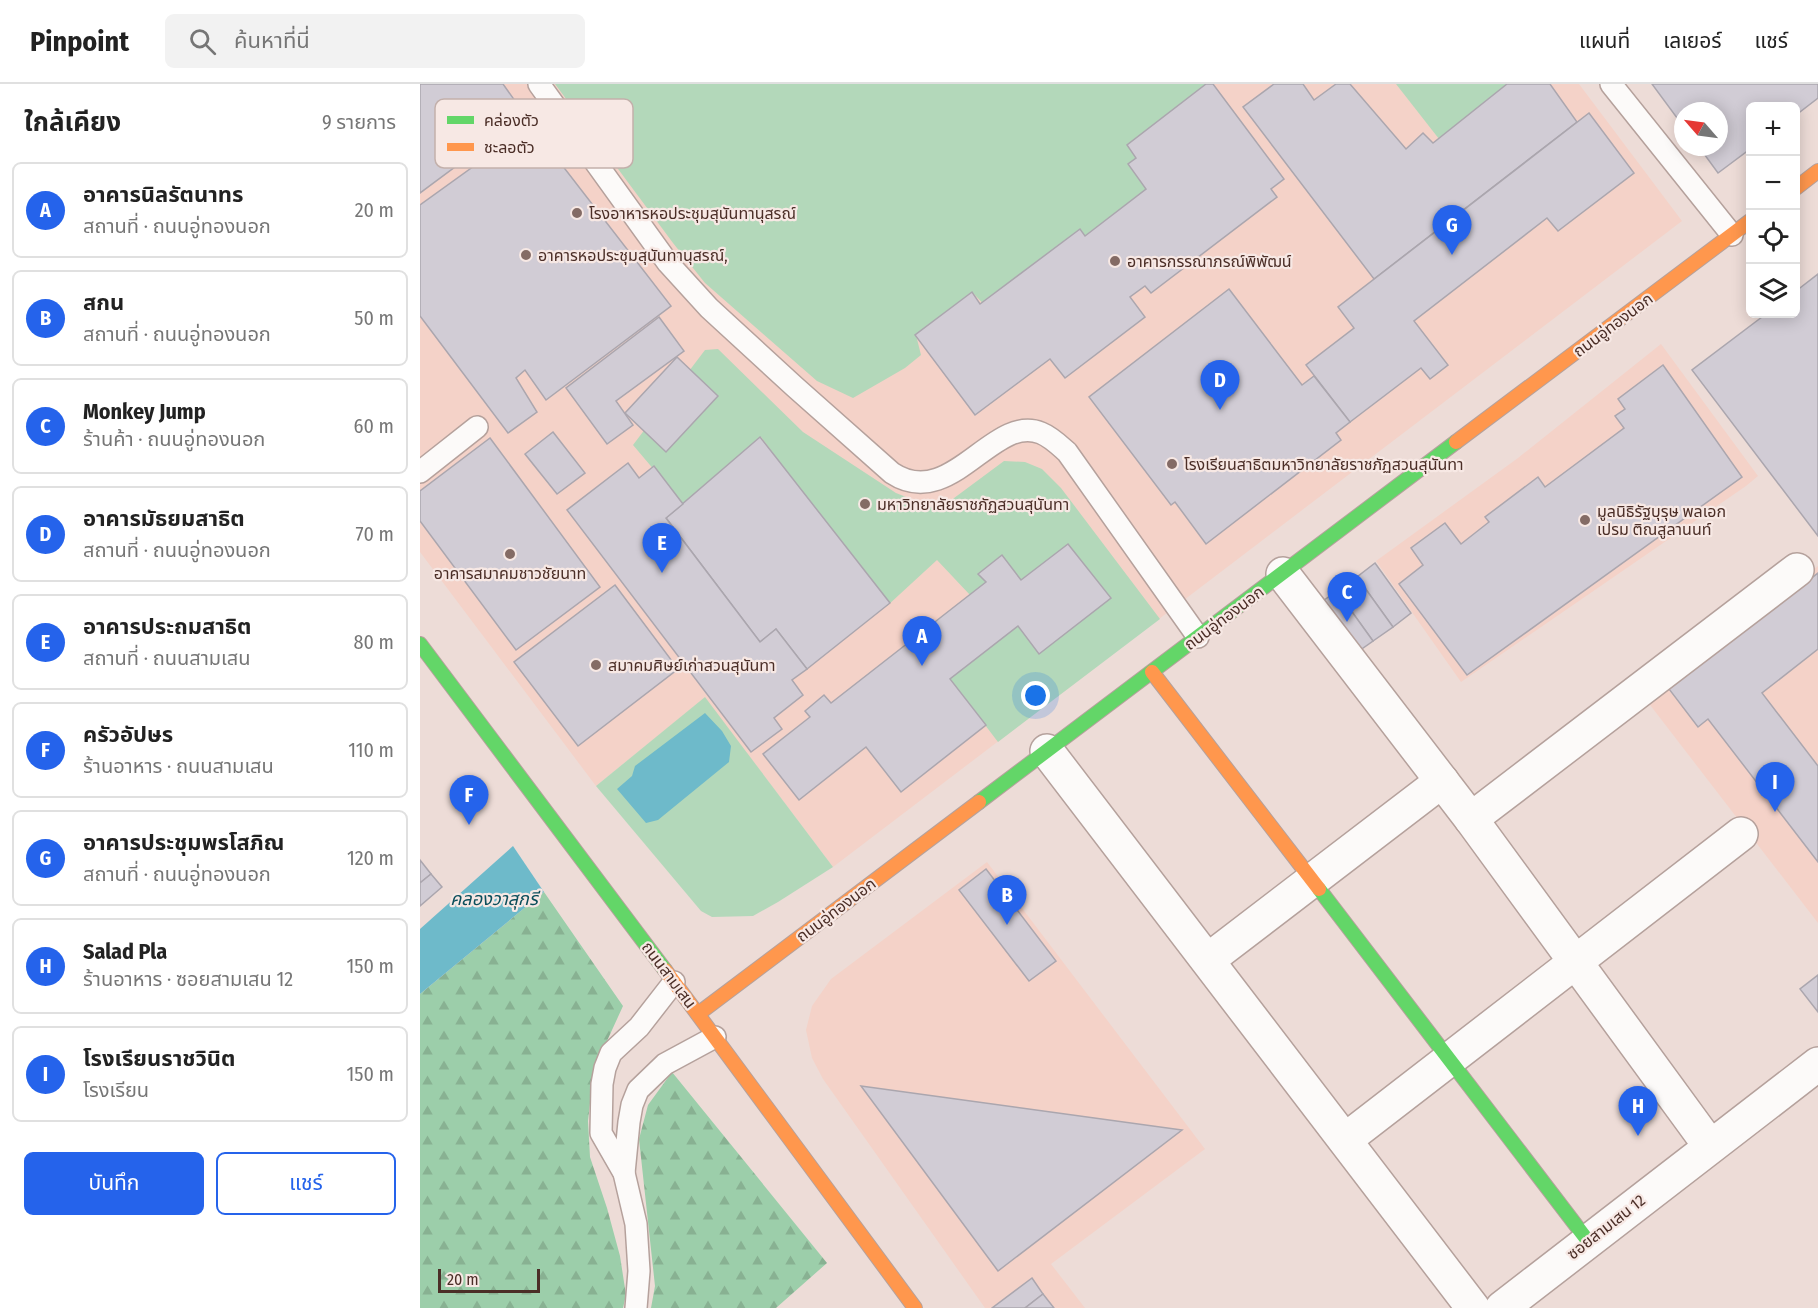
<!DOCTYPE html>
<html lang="th">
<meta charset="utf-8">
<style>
body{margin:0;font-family:"Fira Sans Condensed","Noto Sans Thai",sans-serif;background:#f2f2f2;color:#222}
.controls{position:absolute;right:18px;top:18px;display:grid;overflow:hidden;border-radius:9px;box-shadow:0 3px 15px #0003}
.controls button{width:54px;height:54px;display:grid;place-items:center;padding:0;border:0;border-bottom:2px solid #e0e0e0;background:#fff;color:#222;font:30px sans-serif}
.compass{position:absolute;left:1254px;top:18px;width:54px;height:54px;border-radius:50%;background:#fff;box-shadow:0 3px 15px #0003;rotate:298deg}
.scale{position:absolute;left:18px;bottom:15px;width:102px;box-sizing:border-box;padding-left:6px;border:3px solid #4b2e27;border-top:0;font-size:16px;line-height:21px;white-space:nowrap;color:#4b2e27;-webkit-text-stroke:4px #f7e8e4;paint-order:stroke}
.you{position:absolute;left:616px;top:612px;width:21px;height:21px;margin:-15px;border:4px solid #fff;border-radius:50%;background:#1a73e8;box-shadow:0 0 0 9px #1a73e833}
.badge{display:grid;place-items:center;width:39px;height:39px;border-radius:50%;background:#2563eb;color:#fff;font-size:20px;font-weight:700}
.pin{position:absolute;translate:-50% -50px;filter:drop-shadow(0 2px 3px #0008)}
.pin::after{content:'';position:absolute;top:32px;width:21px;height:18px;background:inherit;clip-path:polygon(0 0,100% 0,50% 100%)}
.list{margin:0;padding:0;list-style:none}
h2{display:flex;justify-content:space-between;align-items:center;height:78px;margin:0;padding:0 24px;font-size:26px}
h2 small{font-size:20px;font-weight:400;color:#767676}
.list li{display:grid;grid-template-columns:39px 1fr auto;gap:18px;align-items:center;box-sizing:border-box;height:96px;margin:0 12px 12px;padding:0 12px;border:2px solid #e0e0e0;border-radius:9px}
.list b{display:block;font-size:22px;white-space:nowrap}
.list p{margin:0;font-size:20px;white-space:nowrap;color:#767676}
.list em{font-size:20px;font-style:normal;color:#767676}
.actions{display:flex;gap:12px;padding:18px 24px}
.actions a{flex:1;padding:14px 0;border:2px solid #2563eb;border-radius:9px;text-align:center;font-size:21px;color:#2563eb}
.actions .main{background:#2563eb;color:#fff}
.icon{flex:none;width:33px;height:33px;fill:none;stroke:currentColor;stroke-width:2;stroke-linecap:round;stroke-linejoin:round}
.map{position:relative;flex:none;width:1398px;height:1224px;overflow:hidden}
header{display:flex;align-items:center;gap:36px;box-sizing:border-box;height:84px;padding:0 30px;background:#fff;border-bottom:2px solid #e0e0e0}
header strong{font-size:28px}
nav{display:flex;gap:33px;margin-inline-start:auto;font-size:21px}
.search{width:420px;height:54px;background:#f2f2f2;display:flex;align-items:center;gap:15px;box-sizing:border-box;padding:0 21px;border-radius:9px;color:#767676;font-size:22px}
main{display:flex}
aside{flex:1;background:#fff}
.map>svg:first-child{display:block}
.built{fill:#f4d2c8}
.green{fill:#b3d8ba}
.forest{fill:url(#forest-firs)}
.water{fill:#6ebaca}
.building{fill:#d1ccd5;stroke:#aba6ae;stroke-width:1.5}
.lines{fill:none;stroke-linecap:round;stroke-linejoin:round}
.lane-casing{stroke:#b5a19c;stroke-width:24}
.street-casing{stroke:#b5a19c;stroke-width:36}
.fast-casing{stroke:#b5a19c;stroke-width:16}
.slow-casing{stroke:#b5a19c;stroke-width:16}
.lane{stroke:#fcfaf9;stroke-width:21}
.street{stroke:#fcfaf9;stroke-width:33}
.fast{stroke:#63d668;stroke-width:14}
.slow{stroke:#ff974d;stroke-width:14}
.poi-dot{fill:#846b65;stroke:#f7e8e4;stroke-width:2}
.labels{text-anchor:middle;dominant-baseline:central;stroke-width:4.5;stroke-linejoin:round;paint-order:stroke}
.poi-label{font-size:16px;fill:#4b2e27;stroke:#f7e8e4;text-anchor:start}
.street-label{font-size:16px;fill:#4b2e27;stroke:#f7e8e4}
.water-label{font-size:18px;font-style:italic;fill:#0b4e5b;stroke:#f7e8e4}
.key{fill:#f7e8e4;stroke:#c3b0ab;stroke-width:1.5}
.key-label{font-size:16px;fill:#4b2e27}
</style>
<header>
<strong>Pinpoint</strong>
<div class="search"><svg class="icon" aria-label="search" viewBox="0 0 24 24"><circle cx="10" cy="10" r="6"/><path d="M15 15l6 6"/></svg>ค้นหาที่นี่</div>
<nav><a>แผนที่</a><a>เลเยอร์</a><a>แชร์</a></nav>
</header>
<main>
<aside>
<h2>ใกล้เคียง<small>9 รายการ</small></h2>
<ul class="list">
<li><span class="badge">A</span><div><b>อาคารนิลรัตนาทร</b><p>สถานที่ · ถนนอู่ทองนอก</p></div><em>20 m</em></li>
<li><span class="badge">B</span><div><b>สกน</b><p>สถานที่ · ถนนอู่ทองนอก</p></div><em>50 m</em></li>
<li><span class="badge">C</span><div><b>Monkey Jump</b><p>ร้านค้า · ถนนอู่ทองนอก</p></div><em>60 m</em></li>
<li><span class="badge">D</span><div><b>อาคารมัธยมสาธิต</b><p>สถานที่ · ถนนอู่ทองนอก</p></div><em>70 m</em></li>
<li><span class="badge">E</span><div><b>อาคารประถมสาธิต</b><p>สถานที่ · ถนนสามเสน</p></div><em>80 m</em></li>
<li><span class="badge">F</span><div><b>ครัวอัปษร</b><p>ร้านอาหาร · ถนนสามเสน</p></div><em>110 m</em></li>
<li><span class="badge">G</span><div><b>อาคารประชุมพรโสภิณ</b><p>สถานที่ · ถนนอู่ทองนอก</p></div><em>120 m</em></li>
<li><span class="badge">H</span><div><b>Salad Pla</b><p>ร้านอาหาร · ซอยสามเสน 12</p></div><em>150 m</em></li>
<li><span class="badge">I</span><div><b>โรงเรียนราชวินิต</b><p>โรงเรียน</p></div><em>150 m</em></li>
</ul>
<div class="actions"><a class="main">บันทึก</a><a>แชร์</a></div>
</aside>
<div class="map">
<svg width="1398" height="1224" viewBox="0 0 1398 1224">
<defs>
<pattern id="forest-firs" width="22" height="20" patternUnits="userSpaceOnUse" patternTransform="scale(1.5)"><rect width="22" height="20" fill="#9cceaa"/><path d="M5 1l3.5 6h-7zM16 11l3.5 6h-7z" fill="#88b192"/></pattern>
</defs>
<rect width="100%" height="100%" fill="#eddcd7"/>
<g class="built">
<polygon points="0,0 1159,0 1262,137 413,783 285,614 176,702 0,468"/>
<polygon points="1241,260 1338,392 1326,402 1041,598 956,477 1098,374"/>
<polygon points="1398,482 1398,839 1227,617"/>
<polygon points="567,778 785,1065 631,1180 665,1224 565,1224 403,995 392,974 386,946 392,922 411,895"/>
</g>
<g class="green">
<polygon points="135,0 789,0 770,77 575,232 552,208 496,251 501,271 485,284 433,314 397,297 285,199 253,159"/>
<polygon points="976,0 1114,0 1030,69"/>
<polygon points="298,265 383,348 476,409 514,424 526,420 584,377 605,378 622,385 641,404 740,535 578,658 530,595 550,511 517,476 467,522 341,353 263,420 213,361 285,266"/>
<polygon points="285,613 413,783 358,818 333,832 292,833 281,827 176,702"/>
</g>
<g class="forest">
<polygon points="124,808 203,922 187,957 172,1002 168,1037 170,1073 187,1124 200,1172 206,1211 203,1224 0,1224 0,910"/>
<polygon points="252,988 407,1179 356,1224 231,1224 235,1202 219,1055 228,1021"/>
</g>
<g class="water">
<polygon points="285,629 302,647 311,662 309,678 238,736 226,739 197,705 212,692 215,682"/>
<polygon points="93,762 124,808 0,910 0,845"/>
</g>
<g class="building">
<polygon points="0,0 83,0 105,31 0,109"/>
<polygon points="786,0 793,0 864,95 851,105 857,113 731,209 725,202 710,213 725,233 645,294 630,275 555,331 495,251 552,208 560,220 660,145 665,152 726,105 708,80 716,74 707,61"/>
<polygon points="854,0 883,0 894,16 916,0 930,0 986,65 1003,49 1013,59 1087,0 1130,0 1157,38 954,195 823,23"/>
<polygon points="1232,0 1398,0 1398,14 1376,31 1376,22 1330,22 1330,65 1298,89 1279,63 1299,63 1299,27 1263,27 1263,42"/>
<polygon points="1169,29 1214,89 1138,147 1127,134 994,237 1028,281 1010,295 1001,284 930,338 886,281 934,244 918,223"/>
<polygon points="111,41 251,222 126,316 105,286 96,294 117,328 88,349 0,232 0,121"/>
<polygon points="1398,190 1398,452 1272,286 1346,230 1376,230 1376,207"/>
<polygon points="809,205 882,301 894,292 930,338 916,349 921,356 786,460 755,418 751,421 669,313"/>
<polygon points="239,233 264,267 196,317 213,341 187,360 146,304"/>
<polygon points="257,273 298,312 246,368 205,329"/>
<polygon points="1243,281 1322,393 1047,591 979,500 1003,481 991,464 1025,439 1041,460 1069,438 1065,433 1118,393 1125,403 1204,344 1195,332 1205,325 1198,315"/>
<polygon points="133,348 165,389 137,410 105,370"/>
<polygon points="340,353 470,519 387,585 356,545 340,558 246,434"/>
<polygon points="70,354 180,503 96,566 0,437 0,407"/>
<polygon points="208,379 219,394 234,382 263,420 246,434 340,558 356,545 387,585 372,596 383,611 354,634 362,645 331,668 147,426"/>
<polygon points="648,460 691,514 619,570 598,542 530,595 566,641 481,708 446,663 379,716 343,670 390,633 385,627 404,611 411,619 566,498 558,490 582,471 601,496"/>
<polygon points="955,479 991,529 973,543 937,493"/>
<polygon points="1398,489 1398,565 1342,609 1398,682 1398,778 1288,635 1278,643 1249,605"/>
<polygon points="937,493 973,543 953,557 917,507"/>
<polygon points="195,501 258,585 158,662 94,578"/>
<polygon points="917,507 953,557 936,569 900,519"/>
<polygon points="0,776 11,790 0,799"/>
<polygon points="566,785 636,877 609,897 539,806"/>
<polygon points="11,790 22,803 0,822 0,799"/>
<polygon points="1398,891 1398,928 1380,905"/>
<polygon points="441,1002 762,1046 578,1187"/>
<polygon points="612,1194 623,1210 605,1224 572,1224"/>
<polygon points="623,1210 634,1224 605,1224"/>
</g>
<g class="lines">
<defs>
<g id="lane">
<path d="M119 0 248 179 289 224 375 303 472 389C531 428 573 329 621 349 631 353 639 361 647 368L778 553"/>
<polyline points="1191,0 1312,151"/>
<polyline points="0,388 57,343"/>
<polyline points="204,1089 209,1038 212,1021 218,1006 245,980 295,953"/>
<polyline points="216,1224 219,1187 216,1140 204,1089 181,1049 182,1000 185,984 191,969 219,943 254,898"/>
</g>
<g id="street">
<polyline points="863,490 1051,735 1290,1062"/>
<polyline points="627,667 1053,1224"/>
<polyline points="1051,735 1377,486"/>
<polyline points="788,876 1022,697"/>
<polyline points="925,1056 1321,750"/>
<polyline points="1082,1224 1398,980"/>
</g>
<g id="fast">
<polyline points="0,560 245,886"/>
<polyline points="559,718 1036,358"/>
<polyline points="899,805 1168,1157"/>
</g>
<g id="slow">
<polyline points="1376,104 1398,87"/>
<polyline points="1036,358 1330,137"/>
<polyline points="732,588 899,805"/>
<polyline points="245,886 495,1224"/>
<polyline points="278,930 559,718"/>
</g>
</defs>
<use href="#lane" class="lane-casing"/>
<use href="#street" class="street-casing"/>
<use href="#fast" class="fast-casing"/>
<use href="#slow" class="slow-casing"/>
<use href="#lane" class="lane"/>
<use href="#street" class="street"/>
<use href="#fast" class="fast"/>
<use href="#slow" class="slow"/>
</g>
<g class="poi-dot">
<circle cx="157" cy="129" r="6"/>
<circle cx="106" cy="171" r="6"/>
<circle cx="695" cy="177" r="6"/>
<circle cx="752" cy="380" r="6"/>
<circle cx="445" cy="420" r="6"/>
<circle cx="1165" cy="436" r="6"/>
<circle cx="90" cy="470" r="6"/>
<circle cx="176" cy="581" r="6"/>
</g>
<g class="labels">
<g class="poi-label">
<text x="169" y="129">โรงอาหารหอประชุมสุนันทานุสรณ์</text>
<text x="118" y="171">อาคารหอประชุมสุนันทานุสรณ์,</text>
<text x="707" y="177">อาคารกรรณาภรณ์พิพัฒน์</text>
<text x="764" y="380">โรงเรียนสาธิตมหาวิทยาลัยราชภัฏสวนสุนันทา</text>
<text x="457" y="420">มหาวิทยาลัยราชภัฏสวนสุนันทา</text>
<text x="1177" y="427">มูลนิธิรัฐบุรุษ พลเอก<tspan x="1177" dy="18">เปรม ติณสูลานนท์</tspan></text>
<text x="90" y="489" text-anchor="middle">อาคารสมาคมชาวชัยนาท</text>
<text x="188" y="581">สมาคมศิษย์เก่าสวนสุนันทา</text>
</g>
<g class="street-label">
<text transform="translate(1193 241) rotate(-37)">ถนนอู่ทองนอก</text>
<text transform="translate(804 534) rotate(-37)">ถนนอู่ทองนอก</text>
<text transform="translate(416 826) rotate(-37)">ถนนอู่ทองนอก</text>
<text transform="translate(249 891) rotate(53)">ถนนสามเสน</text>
<text transform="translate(1186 1143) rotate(-38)">ซอยสามเสน 12</text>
</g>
<g class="water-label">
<text x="74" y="815">คลองวาสุกรี</text>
</g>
</g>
<rect x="15" y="15" width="198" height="69" rx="9" class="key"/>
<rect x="27" y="32" width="27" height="8" fill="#63d668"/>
<rect x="27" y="59" width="27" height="8" fill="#ff974d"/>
<g class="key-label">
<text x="64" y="42">คล่องตัว</text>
<text x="64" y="69">ชะลอตัว</text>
</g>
</svg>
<div class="controls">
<button>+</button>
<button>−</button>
<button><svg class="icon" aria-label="locate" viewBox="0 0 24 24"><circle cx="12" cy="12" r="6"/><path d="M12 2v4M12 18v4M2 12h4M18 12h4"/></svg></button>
<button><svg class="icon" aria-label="layers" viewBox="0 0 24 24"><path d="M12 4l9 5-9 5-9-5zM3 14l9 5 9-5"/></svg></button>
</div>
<svg class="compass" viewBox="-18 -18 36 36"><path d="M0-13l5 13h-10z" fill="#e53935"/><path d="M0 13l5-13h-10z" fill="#767676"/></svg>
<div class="scale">20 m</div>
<div class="you"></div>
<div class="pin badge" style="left:502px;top:582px">A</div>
<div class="pin badge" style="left:587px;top:841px">B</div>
<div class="pin badge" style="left:927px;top:538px">C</div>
<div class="pin badge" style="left:800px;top:326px">D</div>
<div class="pin badge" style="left:242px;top:489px">E</div>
<div class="pin badge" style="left:49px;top:741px">F</div>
<div class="pin badge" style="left:1032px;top:171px">G</div>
<div class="pin badge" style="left:1218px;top:1052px">H</div>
<div class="pin badge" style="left:1355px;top:728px">I</div>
</div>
</main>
